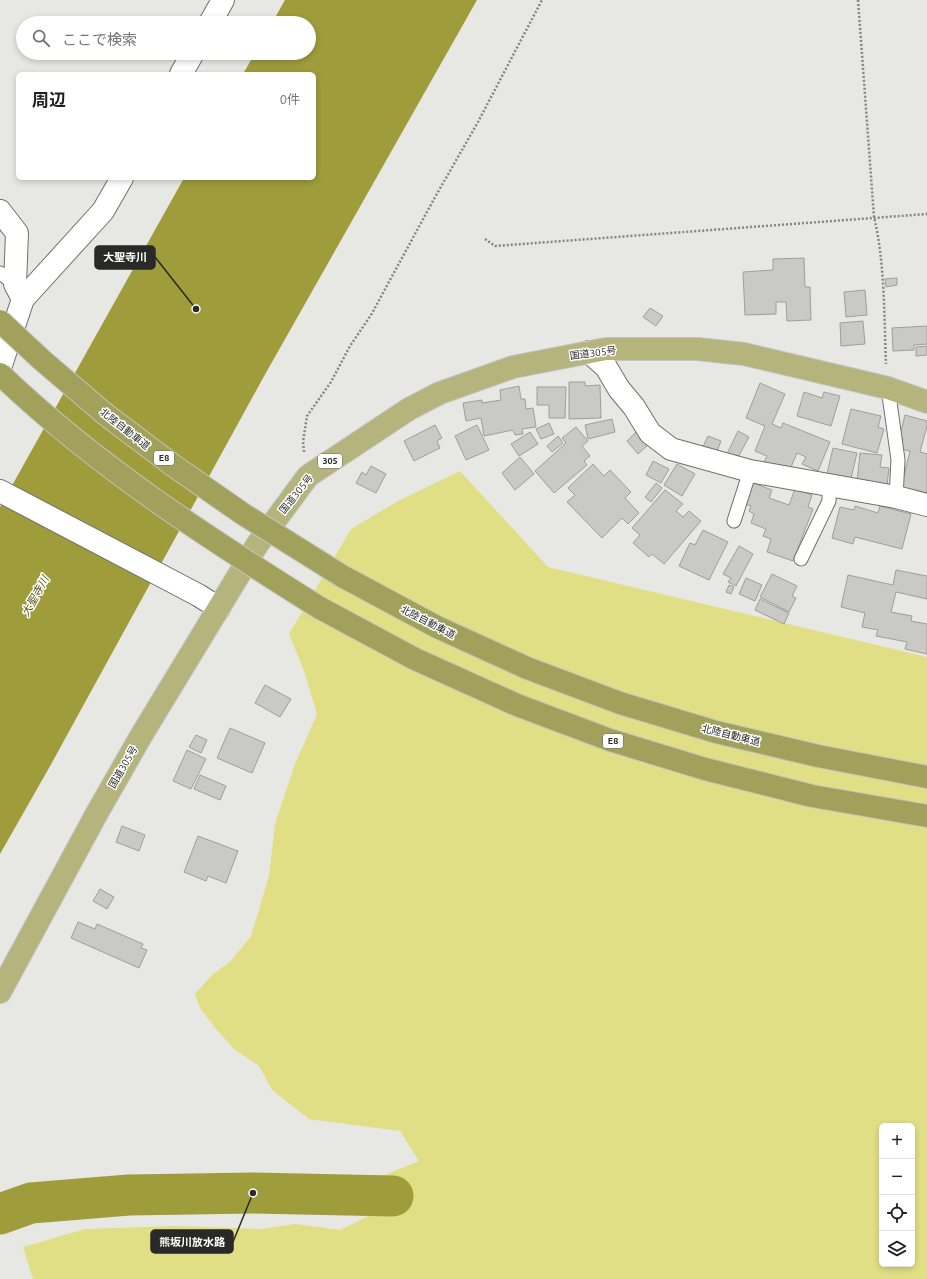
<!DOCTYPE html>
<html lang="ja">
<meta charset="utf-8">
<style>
body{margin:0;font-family:Ubuntu,"Noto Sans JP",sans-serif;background:#f2f2f2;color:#202124}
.controls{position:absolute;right:12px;bottom:12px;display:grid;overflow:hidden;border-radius:6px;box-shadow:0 2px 6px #0003}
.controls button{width:36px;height:36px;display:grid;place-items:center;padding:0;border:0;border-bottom:1px solid #e0e0e0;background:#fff;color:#202124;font:20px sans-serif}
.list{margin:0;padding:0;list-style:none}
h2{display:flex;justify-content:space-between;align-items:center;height:52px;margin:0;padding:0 16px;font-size:17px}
h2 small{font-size:13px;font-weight:400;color:#757577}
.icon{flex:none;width:22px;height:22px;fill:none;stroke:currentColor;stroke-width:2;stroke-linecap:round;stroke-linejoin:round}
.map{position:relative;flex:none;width:927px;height:1279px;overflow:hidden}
.search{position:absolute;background:#fff;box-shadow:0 2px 6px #0003;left:16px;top:16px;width:300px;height:44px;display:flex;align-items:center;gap:10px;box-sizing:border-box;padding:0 14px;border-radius:22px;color:#757577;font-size:15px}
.panel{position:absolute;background:#fff;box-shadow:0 2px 6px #0003;left:16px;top:72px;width:300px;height:108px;border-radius:6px}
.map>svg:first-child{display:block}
.green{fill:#e0df85;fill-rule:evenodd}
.water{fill:#9f9c3b}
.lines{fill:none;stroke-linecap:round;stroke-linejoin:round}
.river{stroke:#9f9c3b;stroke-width:41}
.building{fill:#c9c9c5;stroke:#9e9e9a}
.service-casing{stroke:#6f6f6b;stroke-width:15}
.minor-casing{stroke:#6f6f6b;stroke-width:24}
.trunk-casing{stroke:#c3c3c3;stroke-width:24}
.motorway-casing{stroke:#c3c3c3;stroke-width:24}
.path{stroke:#858583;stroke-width:2.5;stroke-dasharray:2 2;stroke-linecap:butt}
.service{stroke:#fff;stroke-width:13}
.minor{stroke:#fff;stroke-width:22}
.trunk{stroke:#b4b47c;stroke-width:22}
.motorway{stroke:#a2a15b;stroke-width:22}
.motorway-bridge-casing{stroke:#c3c3c3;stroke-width:24;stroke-linecap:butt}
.motorway-bridge{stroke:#a2a15b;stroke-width:22}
.labels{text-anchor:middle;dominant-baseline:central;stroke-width:3;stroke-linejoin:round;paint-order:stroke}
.shield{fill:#fffffe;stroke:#696968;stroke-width:1}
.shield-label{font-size:9px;font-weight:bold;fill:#292928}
.street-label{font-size:10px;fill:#292928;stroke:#fffffe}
.water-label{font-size:11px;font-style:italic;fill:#5a5810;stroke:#fffffe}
.leader{fill:none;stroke:#292928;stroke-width:1.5}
.callout-dot{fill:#292928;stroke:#fffffe;stroke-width:1.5}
.callout{fill:#292928;stroke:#292928;stroke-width:1.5}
.callout-label{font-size:11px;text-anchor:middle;font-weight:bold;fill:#fff}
</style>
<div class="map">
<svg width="927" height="1279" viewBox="0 0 927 1279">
<rect width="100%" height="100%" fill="#e7e8e3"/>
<path class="green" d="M460 471 548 567 927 657V1279H33L23 1247 85 1229 175 1226 261 1229 295 1224 340 1230 381 1210 385 1175 419 1161 400 1131 309 1119 272 1090 259 1066 234 1049 216 1029 200 1008 195 994 212 975 231 961 251 936 269 876 275 824 295 764 317 714 304 671 289 634 351 529 398 501ZM882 1126H912V1264H882Z"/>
<polygon class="water" points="285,0 477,0 263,378 49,768 0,854 0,507 184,178 314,178 314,74 243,74 255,53 309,53 309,23 272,23"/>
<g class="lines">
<polyline class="river" points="0,1214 31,1203 129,1195 253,1193 393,1196"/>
</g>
<g class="building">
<polygon points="804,258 805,287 810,287 811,320 787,321 786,302 776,302 776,314 745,315 743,272 773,270 773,259"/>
<polygon points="897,278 897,285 886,287 885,279"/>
<polygon points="865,290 867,315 846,317 844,292"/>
<polygon points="650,308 663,316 656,326 643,317"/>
<polygon points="863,321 865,344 841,346 840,323"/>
<polygon points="927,326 927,344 914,345 914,350 893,351 892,328"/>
<polygon points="927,346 927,355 916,356 916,347"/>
<polygon points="569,382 585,382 585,386 600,385 601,418 569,419"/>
<polygon points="760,383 785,394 772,424 781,428 783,423 830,442 818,471 802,464 806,457 797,453 789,472 764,462 767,456 755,451 765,426 746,418"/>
<polygon points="519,386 521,399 525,399 526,409 533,408 536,427 522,429 523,434 515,435 513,430 484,436 481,418 466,421 463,403 482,400 482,403 501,400 500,390"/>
<polygon points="537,387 566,387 565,418 549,418 549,405 537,405"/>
<polygon points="804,392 822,398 824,392 840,396 831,426 797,416"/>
<polygon points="851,409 881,416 878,427 884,429 877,453 842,444"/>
<polygon points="905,415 927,421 927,426 920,452 927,454 927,493 926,493 924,498 900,492 910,451 901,449 903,439 899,439"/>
<polygon points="612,419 615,432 588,439 585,425"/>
<polygon points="549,423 554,434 541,439 536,429"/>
<polygon points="435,425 442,438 437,441 440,448 414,461 404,441"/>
<polygon points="477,425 489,450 466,460 455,436"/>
<polygon points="576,427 588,441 582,446 590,456 584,461 587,465 554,493 535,471 566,443 562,438"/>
<polygon points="637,431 649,444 638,454 627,441"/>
<polygon points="738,431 749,437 736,461 726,456"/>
<polygon points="530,432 538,444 519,456 511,444"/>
<polygon points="558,436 563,443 552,452 547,446"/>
<polygon points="708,436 721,441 715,456 701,451"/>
<polygon points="833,448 857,453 850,483 826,478"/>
<polygon points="860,453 882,455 880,467 889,468 887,485 857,481"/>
<polygon points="520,457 534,474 515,490 502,473"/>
<polygon points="653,461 669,469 661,483 646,475"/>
<polygon points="593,464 604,476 610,470 631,492 625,498 639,513 628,524 622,518 602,538 567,502 575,495 568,488"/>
<polygon points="677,464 695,474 682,496 664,485"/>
<polygon points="371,466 386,474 376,493 356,483 362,472 366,475"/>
<polygon points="656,483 662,488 651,502 645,497"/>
<polygon points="753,483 772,490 769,498 789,505 795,489 812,495 808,507 813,509 793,561 767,552 771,539 763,536 766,529 751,523 754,514 749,511 751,506 745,504"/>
<polygon points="665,490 683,504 676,511 683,517 689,511 701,521 664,564 652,554 649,557 633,543 640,535 632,528"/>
<polygon points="855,506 878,513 880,506 911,514 902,549 855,537 853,544 832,538 840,507 854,510"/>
<polygon points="703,530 728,542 709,580 679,566 690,543 695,545"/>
<polygon points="739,546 753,554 736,586 728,582 731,578 723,574"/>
<polygon points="896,570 927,576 927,599 896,592 891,612 912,616 911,621 927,624 927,654 905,649 907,642 876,636 878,630 862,627 865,613 841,607 848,575 893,585"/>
<polygon points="772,574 797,586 792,596 796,598 789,612 760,597"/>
<polygon points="746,578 762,585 755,601 739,594"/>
<polygon points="729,585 734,587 731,594 726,592"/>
<polygon points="760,599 789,613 784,624 755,610"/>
<polygon points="265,685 291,699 280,717 255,703"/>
<polygon points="230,728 265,743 252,773 217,758"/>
<polygon points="196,735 207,740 201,753 189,747"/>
<polygon points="187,750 206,759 191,789 173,781"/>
<polygon points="200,775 226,786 220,800 194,789"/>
<polygon points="122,826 145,835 139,851 116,842"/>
<polygon points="198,836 238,851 226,883 208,876 206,881 184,872"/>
<polygon points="100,889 114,897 107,909 93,901"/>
<polygon points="78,922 95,929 97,924 143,944 141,948 147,950 139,968 71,938"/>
</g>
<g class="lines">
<defs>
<g id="service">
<polyline points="0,273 15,284"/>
<polyline points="888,388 898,460 896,497"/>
<polyline points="734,521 750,471"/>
<polyline points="801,559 829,501 829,485"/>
</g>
<g id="minor">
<polyline points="210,23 223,0"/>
<polyline points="181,74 193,53"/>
<polyline points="0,211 17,233 15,284 23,299"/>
<polyline points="589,352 606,367 619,389 634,407 650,433 671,449 750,471 896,497 927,505"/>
<polyline points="0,368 23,299 103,211 122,178"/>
<polyline points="0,491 198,595 219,608"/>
</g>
<polyline id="trunk" points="0,992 97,813 141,736 257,545 308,476 409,409 440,393 513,367 606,349 697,349 744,354 888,388 927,402"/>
<g id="motorway">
<polyline points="342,576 437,627 527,668 620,703 716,732 818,756 927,777"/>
<polyline points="320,608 415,659 517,705 610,740 705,769 812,796 927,816"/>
</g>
</defs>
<use href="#service" class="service-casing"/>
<use href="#minor" class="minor-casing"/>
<use href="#trunk" class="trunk-casing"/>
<use href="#motorway" class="motorway-casing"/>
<g class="path">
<path d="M858 0 874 217C885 262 884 317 886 364"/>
<polyline points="485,239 495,246 927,214"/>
<polyline points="304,452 303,442 307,416 331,382 350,346 371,315 434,199 478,122 542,0"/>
</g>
<use href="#service" class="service"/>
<use href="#minor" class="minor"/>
<use href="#trunk" class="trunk"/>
<use href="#motorway" class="motorway"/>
<defs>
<g id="motorway-bridge">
<polyline points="0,321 43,361 105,414 174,466 243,514 342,576"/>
<path d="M0 374C96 466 208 538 320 608"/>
</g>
</defs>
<use href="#motorway-bridge" class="motorway-bridge-casing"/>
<use href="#motorway-bridge" class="motorway-bridge"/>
</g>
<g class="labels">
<g class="shield">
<rect x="154" y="451" width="20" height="14" rx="3"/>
<rect x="318" y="454" width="24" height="14" rx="3"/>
<rect x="603" y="734" width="20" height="14" rx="3"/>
</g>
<g class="shield-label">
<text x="164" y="458">E8</text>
<text x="330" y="461">305</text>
<text x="613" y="741">E8</text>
</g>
<g class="street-label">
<text transform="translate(593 353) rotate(-7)">国道305号</text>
<text transform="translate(125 429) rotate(38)">北陸自動車道</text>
<text transform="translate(296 494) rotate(-51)">国道305号</text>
<text transform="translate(428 622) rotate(27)">北陸自動車道</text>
<text transform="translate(731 735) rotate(14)">北陸自動車道</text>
<text transform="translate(123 767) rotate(-60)">国道305号</text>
</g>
<g class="water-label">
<text transform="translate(35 596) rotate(-61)">大聖寺川</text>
</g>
</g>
<path class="leader" d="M196 309L155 257M253 1193L233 1242"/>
<g class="callout-dot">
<circle cx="196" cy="309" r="4"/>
<circle cx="253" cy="1193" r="4"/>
</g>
<g class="callout">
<rect x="95" y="246" width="60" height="23" rx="4"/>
<rect x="151" y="1230" width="82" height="23" rx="4"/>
</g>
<g class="callout-label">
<text x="125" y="261">大聖寺川</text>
<text x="192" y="1246">熊坂川放水路</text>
</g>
</svg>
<div class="controls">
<button>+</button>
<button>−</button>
<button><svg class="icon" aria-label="locate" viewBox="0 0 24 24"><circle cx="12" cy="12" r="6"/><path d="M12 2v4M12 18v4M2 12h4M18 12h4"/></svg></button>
<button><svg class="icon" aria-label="layers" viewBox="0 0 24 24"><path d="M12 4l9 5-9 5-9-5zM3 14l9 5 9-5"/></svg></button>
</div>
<div class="search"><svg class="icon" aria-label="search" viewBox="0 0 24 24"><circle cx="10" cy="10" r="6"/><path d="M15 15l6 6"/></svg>ここで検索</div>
<section class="panel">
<h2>周辺<small>0件</small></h2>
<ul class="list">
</ul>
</section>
</div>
